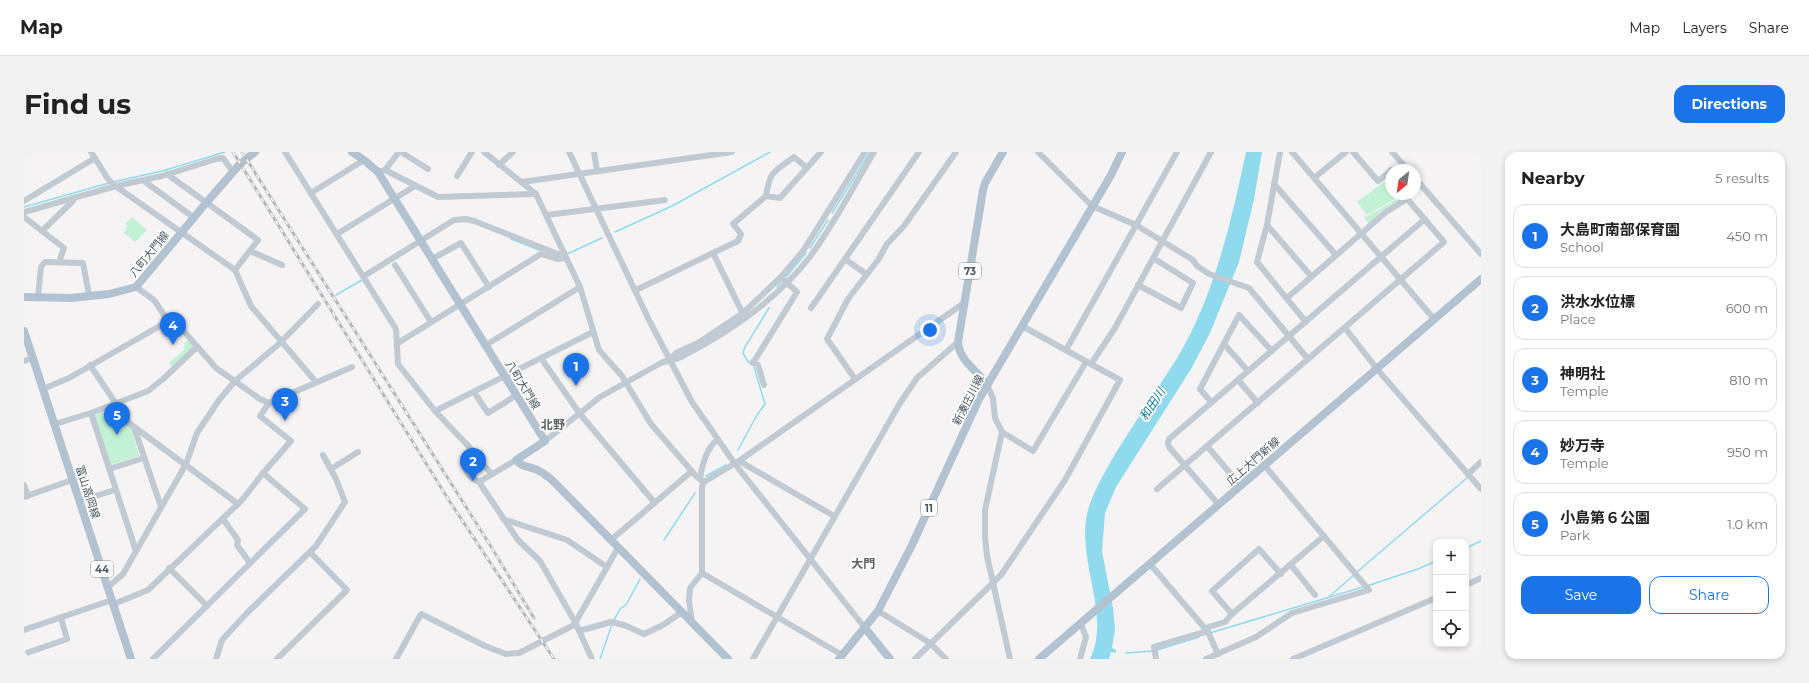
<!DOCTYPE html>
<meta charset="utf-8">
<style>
body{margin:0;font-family:Montserrat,"Noto Sans JP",sans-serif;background:#f2f2f2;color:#222}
.controls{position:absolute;right:12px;bottom:12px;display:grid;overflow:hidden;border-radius:8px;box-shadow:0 2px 6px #0003}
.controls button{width:36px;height:36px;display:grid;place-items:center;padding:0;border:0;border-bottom:1px solid #e0e0e0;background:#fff;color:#222;font:20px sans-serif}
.compass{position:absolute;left:1361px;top:12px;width:36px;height:36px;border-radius:50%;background:#fff;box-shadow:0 2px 6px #0003;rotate:209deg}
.you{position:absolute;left:906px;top:178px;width:14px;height:14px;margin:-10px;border:3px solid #fff;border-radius:50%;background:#1a73e8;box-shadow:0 0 0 6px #1a73e833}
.badge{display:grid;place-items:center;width:26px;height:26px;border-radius:50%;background:#1a73e8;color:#fff;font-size:13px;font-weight:700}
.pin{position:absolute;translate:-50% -33px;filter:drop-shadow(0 1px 2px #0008)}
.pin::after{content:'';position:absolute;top:21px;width:14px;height:12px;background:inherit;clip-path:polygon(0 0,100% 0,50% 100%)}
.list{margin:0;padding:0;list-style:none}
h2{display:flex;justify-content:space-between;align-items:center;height:52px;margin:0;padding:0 16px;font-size:17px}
h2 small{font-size:13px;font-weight:400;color:#767676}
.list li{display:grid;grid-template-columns:26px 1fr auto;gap:12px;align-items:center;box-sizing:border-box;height:64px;margin:0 8px 8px;padding:0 8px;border:1px solid #e0e0e0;border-radius:12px}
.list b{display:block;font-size:15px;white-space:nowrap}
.list p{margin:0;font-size:13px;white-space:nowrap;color:#767676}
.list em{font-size:13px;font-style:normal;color:#767676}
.actions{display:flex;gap:8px;padding:12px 16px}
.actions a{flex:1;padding:9px 0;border:1px solid #1a73e8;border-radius:12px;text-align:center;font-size:14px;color:#1a73e8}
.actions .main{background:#1a73e8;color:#fff}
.icon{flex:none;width:22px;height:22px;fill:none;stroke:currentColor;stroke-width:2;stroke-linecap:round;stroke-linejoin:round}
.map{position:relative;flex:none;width:1457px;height:507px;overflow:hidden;border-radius:12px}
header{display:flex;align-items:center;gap:24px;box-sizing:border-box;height:56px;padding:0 20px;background:#fff;border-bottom:1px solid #e0e0e0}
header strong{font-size:19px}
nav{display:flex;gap:22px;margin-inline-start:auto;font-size:14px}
.intro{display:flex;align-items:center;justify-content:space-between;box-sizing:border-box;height:96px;padding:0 24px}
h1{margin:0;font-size:28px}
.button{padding:10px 18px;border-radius:12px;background:#1a73e8;color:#fff;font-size:14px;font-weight:700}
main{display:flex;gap:24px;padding:0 24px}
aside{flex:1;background:#fff;border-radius:12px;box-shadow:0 2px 6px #0003}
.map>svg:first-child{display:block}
.green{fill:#c3f1d5}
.water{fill:#90daee}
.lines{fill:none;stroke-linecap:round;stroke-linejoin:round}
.stream{stroke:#90daee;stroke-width:1.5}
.minor{stroke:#c1cad2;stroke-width:6}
.major{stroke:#b3c2d1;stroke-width:8}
.rail-casing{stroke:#b5b8bd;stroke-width:3}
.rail{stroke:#fff;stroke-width:1.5;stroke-dasharray:4.5;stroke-linecap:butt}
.labels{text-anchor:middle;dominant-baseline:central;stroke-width:3.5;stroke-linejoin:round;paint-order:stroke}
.shield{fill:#fff;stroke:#808990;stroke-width:1}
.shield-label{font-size:10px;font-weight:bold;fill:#4a5661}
.street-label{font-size:11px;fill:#4a5661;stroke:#fff}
.water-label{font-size:12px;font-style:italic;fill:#0c7c9b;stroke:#fff}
.neighbourhood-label{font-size:12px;font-weight:bold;fill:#5f6368;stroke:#fff}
</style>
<header>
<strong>Map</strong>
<nav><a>Map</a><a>Layers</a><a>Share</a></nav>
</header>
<div class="intro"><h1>Find us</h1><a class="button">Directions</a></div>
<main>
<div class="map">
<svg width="1457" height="507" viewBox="0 0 1457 507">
<rect width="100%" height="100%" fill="#f5f3f3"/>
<g class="green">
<polygon points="1360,30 1367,33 1367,42 1375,42 1376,44 1343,63 1333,50"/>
<polygon points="1375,46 1376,48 1345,72 1340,66"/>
<polygon points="108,65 123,78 111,90 100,81 103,77 102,76 103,74 101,72"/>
<polygon points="164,188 171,195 148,215 145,211 161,197 159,195 162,193 160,191"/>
<polygon points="91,256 108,278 115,304 87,313 69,264"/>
</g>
<path class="water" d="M1222 0H1238L1230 47 1215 110 1186 181 1167 217 1092 335 1081 361 1078 399 1089 456 1091 477 1088 496 1092 498V501L1087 500 1085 507H1066C1088 462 1051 407 1064 358 1070 338 1081 320 1091 302 1111 270 1132 239 1152 208 1190 145 1207 71 1222 0Z"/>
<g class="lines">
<g class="stream">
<polyline points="89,30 138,19 201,0"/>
<polyline points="0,55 85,31"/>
<polyline points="808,61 846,0"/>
<polyline points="591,80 648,54 746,0"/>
<polyline points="487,87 518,99"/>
<polyline points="786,96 804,68"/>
<polyline points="543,102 578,86"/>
<polyline points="762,125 782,101"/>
<polyline points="753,135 758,129"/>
<polyline points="312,143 338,128"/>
<polyline points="725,211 719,201 721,195 745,156"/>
<polyline points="714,298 733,263 741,252 730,215"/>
<polyline points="682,324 702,313"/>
<polyline points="640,388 671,341"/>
<polyline points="1442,396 1457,389"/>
<polyline points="1333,420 1444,325"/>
<polyline points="1343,434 1394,417 1412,409"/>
<polyline points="1306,444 1330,423"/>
<polyline points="590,468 596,457 602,453 616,427"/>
<polyline points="1186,481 1339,435"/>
<polyline points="1133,498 1175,485"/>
<polyline points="1102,501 1129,499"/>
<polyline points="576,507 588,472"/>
</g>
<g class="minor">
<polyline points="67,0 84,27 90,33 211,118 227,154 292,230"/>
<polyline points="261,0 372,177 374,212 411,259 450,300 451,304 468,322"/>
<polyline points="377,0 404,17"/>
<polyline points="460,0 512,42 556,135 575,198 598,224 627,272 672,324 680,330"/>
<polyline points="545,0 626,170 668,250 711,312 841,476"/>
<polyline points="570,0 573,19"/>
<polyline points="1014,0 1068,54 1112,73 1169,108 1173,114 1185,122 1225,136 1284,207"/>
<polyline points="1256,0 1243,73 1233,110 1282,170"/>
<polyline points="1268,0 1410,167"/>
<polyline points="1329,0 1354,29 1362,23"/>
<polyline points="1368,0 1384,18"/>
<polyline points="475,13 489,0"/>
<polyline points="361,18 375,0"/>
<polyline points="1367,18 1362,23 1367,28"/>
<polyline points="354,20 361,18 414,45 512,42"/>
<polyline points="143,22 234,88 211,118"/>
<polyline points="433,24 448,0"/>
<polyline points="1290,26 1322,0"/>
<polyline points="1391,26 1457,102"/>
<polyline points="120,29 169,65"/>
<polyline points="498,30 708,0"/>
<polyline points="1250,32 1312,103"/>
<polyline points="287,41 340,8"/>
<path d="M742 44C746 18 750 20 770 5L783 16"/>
<polyline points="0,49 71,6"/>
<polyline points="0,60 92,34 138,24 192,7 199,6 209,20"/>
<polyline points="523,63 641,48"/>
<polyline points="0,65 40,96 35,110"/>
<polyline points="1243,73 1287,124"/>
<polyline points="18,79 49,49 48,46"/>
<polyline points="313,82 391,34"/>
<polyline points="226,99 258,113"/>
<polyline points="689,101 720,164"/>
<polyline points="408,107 437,91 465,135"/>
<polyline points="821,107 842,122"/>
<polyline points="371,113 407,170"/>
<polyline points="340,124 430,68 442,67 450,69 534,102 540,100"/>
<polyline points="1114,133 1157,156 1169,131 1129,106"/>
<polyline points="112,135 130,148 144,169"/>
<polyline points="612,138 714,89 717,82 709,72 742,44 756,46 797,0"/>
<polyline points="14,144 17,115 21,110 59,111 65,143"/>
<polyline points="1263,146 1362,60 1383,47"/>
<polyline points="787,156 895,0"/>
<polyline points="1321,176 1353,217 1457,337"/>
<polyline points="374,191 517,102 533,107 542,106"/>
<polyline points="1200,192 1224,219"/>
<polyline points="462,193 556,135"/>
<polyline points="1042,198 1153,0"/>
<polyline points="517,206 556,262 630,350"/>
<polyline points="647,207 652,201 674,191 719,161 757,125 779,99 841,0"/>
<polyline points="0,209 9,206"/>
<polyline points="729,210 734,213 740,233"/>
<polyline points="729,211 773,140 761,129"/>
<polyline points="1067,212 1091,176 1187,0"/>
<polyline points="66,213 105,271 214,352"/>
<polyline points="831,227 803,187 824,147 854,108 863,92 880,74 932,0"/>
<polyline points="1214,228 1234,251"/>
<polyline points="963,233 969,246 971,266 978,280 961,358 961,385 963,404 986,507"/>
<polyline points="19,237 45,226 148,167 151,169 192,216 236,247 245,251"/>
<polyline points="450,240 464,261 493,243"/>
<polyline points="1187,250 1176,237 1215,163 1248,199"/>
<polyline points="411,259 569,180"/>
<polyline points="67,261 112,399"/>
<polyline points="31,272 67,261 124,239 139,227 173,195"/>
<polyline points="110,275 137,355"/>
<polyline points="978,280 1009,299 1062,210"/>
<path d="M521 289 576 245 637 211C643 208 651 208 657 205 704 181 752 148 785 106 810 73 829 35 850 0"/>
<polyline points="1183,294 1217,334"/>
<path d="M451 304 441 313C442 322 447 326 455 330L494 388 516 409 551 470 568 507"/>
<polyline points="715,309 810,364"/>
<polyline points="85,317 120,306"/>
<polyline points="307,317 334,300"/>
<polyline points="1444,322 1457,310"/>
<path d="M676 327C678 313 682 297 693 288"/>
<polyline points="455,330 492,308"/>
<polyline points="0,333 4,344"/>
<polyline points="1133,337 1420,90 1379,42"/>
<polyline points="0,345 48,328"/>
<polyline points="55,349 91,338"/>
<polyline points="1195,353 1145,295 1144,291 1145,287 1401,67"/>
<polyline points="199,367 214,388 213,393 226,411"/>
<polyline points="479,367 543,388 583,415"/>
<polyline points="587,388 668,319"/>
<polyline points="1126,412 1184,480 1194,502"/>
<polyline points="1267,413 1291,443"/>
<polyline points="145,416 183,454"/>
<polyline points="678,421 818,503"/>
<polyline points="1442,433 1457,426"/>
<polyline points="84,435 99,422 162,312 173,281 195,248 211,229 255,192 294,152"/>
<polyline points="90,452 124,438 218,348 240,320 267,289 236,264 245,251 328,215"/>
<polyline points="854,459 906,491 922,507"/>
<polyline points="1208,462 1188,439 1235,397 1257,422"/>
<polyline points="668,470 665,449 666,436 678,421 678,334 680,330 715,309 940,151"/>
<polyline points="1181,476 1201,470 1208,462 1300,384"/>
<polyline points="0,478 88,448"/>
<polyline points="555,479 587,470 600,473 620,482 639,473 658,460"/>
<polyline points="0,502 43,487 37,466"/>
<polyline points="1132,506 1130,495 1184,479"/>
<polyline points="129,507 281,357 239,321"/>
<polyline points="192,507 198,488 223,461 292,394 321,350 312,327 299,303"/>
<polyline points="253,507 323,438 286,400"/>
<polyline points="372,507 397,462 461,494 482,502 495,501 550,473 594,396"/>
<polyline points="729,507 876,251 893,226 934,190"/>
<polyline points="891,507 977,423 1041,328 1096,228 998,174"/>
<polyline points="1056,507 1062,485 1057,472"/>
<polyline points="1182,507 1232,485 1268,461 1345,438 1241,314"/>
<polyline points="1269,507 1412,446"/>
</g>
<g class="major">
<path d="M328 0 340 8 354 20 521 289 492 308C498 315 503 314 511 317 518 320 522 323 528 328L704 507"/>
<polyline points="0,145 47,146 85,142 112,135 182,51 216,12 231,0"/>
<polyline points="0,179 107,507"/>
<path d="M963 233C953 218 935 209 934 190L959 38 961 31 979 0"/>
<polyline points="841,476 866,507"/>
<polyline points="815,507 854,459 888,393 955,247 1087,23 1098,0"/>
<polyline points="1015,507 1457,127"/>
</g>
<defs>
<g id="rail">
<polyline points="209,0 426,350 530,507"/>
<polyline points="218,0 466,393 510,466"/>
</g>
</defs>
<use href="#rail" class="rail-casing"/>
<use href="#rail" class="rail"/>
</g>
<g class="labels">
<g class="shield">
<rect x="935" y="111" width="22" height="16" rx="3"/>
<rect x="897" y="348" width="16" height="16" rx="3"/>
<rect x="67" y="409" width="22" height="16" rx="3"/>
</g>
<g class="shield-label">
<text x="946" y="119">73</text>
<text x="905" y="356">11</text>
<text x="78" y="417">44</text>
</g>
<g class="street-label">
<text transform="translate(125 102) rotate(-51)">八町大門線</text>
<text transform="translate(499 233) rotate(58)">八町大門線</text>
<text transform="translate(944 248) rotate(-63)">新湊庄川線</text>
<text transform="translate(1229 309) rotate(-41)">広上大門新線</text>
<text transform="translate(64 340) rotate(72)">富山高岡線</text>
</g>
<g class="water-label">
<text transform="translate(1128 252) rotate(-57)">和田川</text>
</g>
<g class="neighbourhood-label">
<text x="529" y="272">北野</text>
<text x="839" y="411">大門</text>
</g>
</g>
</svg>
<div class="controls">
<button>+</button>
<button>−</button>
<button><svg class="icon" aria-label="locate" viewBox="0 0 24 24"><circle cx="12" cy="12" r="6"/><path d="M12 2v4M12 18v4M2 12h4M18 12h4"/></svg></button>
</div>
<svg class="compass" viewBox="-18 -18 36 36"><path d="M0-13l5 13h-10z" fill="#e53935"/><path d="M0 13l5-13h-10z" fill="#767676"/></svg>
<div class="you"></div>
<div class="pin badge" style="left:552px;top:234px">1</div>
<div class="pin badge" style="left:449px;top:329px">2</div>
<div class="pin badge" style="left:261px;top:269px">3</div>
<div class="pin badge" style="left:149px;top:193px">4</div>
<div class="pin badge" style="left:93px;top:283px">5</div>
</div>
<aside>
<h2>Nearby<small>5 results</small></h2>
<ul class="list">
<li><span class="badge">1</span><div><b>大島町南部保育園</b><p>School</p></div><em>450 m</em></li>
<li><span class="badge">2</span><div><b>洪水水位標</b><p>Place</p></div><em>600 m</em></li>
<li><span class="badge">3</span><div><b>神明社</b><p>Temple</p></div><em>810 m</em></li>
<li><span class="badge">4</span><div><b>妙万寺</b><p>Temple</p></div><em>950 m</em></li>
<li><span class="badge">5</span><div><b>小島第６公園</b><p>Park</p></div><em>1.0 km</em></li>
</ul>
<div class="actions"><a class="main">Save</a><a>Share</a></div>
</aside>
</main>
